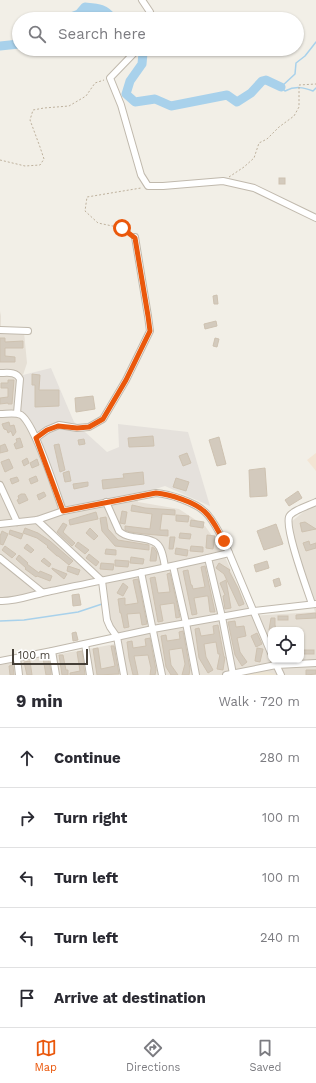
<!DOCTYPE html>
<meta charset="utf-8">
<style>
body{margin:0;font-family:"Work Sans",sans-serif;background:#f2f2f3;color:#2b2b33}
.controls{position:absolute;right:12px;bottom:12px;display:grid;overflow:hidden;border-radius:8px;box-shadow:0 1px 3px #0004}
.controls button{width:36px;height:36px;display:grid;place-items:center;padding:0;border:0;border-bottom:1px solid #e1e1e2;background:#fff;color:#2b2b33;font:20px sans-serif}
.scale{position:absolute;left:12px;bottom:10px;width:76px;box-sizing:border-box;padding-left:4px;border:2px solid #453f37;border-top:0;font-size:11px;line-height:14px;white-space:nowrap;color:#453f37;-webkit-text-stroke:3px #fff;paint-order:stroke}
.stop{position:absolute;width:12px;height:12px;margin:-9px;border:3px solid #ea580c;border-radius:50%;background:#fff}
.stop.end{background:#ea580c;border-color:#fff;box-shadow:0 1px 4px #0008}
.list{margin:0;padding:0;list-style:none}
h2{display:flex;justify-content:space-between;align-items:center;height:52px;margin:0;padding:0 16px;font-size:17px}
h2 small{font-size:13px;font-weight:400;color:#7c7c81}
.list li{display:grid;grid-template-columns:26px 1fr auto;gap:12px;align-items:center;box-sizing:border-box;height:60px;padding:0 16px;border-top:1px solid #e1e1e2}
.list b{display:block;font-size:15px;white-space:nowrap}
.list em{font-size:13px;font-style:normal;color:#7c7c81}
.icon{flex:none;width:22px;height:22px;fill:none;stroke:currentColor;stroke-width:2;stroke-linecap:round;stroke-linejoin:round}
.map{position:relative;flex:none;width:316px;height:675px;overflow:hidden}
.search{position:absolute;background:#fff;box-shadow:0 1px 3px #0004;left:12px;right:12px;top:12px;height:44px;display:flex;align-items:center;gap:10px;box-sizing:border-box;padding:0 14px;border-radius:22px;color:#7c7c81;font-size:15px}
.sheet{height:352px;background:#fff}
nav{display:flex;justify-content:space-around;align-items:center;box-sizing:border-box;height:56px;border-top:1px solid #e1e1e2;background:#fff;font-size:11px;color:#7c7c81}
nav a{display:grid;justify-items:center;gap:2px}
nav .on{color:#ea580c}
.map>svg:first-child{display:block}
.residential{fill:#e6e0d6;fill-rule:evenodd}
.commercial{fill:#f3e5d4}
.industrial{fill:#e5e1dc}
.education{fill:#ebe3d2}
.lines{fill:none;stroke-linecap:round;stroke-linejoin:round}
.stream{stroke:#a8d1eb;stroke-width:1.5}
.river{stroke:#a8d1eb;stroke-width:9}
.building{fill:#d3cabd;stroke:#cec2b1}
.minor-casing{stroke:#c0b9ad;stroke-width:8}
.path{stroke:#beb19d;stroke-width:1;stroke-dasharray:2 2;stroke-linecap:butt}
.minor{stroke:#fff;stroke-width:6}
.route{stroke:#ea580c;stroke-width:5}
</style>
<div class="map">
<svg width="316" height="675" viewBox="0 0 316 675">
<rect width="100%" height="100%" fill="#f2efe7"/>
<path class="residential" d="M0 311 1 316V332H24L27 363 23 375 136 495 138 502 179 509 205 526 222 550 251 616 315 612 294 548 291 522 307 509 316 507V675H0V665L115 644 101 580 2 600H0ZM271 630H301V660H271Z"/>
<polygon class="commercial" points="316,453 316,471 307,460"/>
<polygon class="industrial" points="51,368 74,422 107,452 119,447 118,424 188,432 210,506 165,486 136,495 68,510 39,440 21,413 23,375"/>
<polygon class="education" points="266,671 277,675 246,675"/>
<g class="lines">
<g class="stream">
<path d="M316 42 305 56 296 63 295 74 281 87 285 91C295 86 303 87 313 91L316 88"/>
<polyline points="0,621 24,620 78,612 102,604"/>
</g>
<g class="river">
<path d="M66 19 79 14 85 7C97 8 105 8 113 19"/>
<polyline points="0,46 19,44"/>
<polyline points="143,53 142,64 130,81 126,94 135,102 155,99 171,106 227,95 237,102 251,93 262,81 266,80 281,87"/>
</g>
</g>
<g class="building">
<rect x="279" y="178" width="6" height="6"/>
<polygon points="217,295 218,304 214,304 213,296"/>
<polygon points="216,321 217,326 205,329 204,324"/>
<polygon points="0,338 5,338 5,342 23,341 23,348 5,348 5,356 15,357 15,362 0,362"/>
<polygon points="215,338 219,339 217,347 213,346"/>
<polygon points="32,374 40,375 39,390 59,390 59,406 35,407 35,385 32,385"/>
<polygon points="8,380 14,380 12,404 8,404 8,403 0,404 0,398 8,397 8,388 1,388 1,383 8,383"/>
<polygon points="93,396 95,409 76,412 75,398"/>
<polygon points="9,422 10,426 14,425 16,432 13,436 11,431 8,433 7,430 4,429 2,424"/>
<polygon points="153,436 154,446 129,447 128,438"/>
<polygon points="219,437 226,464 217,466 209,440"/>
<polygon points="20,438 23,447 16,449 14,444 17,442 16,439"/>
<polygon points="84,439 85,444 79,445 78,440"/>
<polygon points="5,444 8,451 0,453 0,446"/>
<polygon points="59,444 65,470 60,472 54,445"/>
<polygon points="187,453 191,463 183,466 179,456"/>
<polygon points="27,458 29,463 24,466 22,461"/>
<polygon points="9,459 13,468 5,472 1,462"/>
<polygon points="37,459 39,465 32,468 30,463"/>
<polygon points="265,468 267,496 250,497 249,470"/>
<polygon points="69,471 71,481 65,482 63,473"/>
<polygon points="143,472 144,484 103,489 102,480 124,478 123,474"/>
<polygon points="36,476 38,481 31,484 29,479"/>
<polygon points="17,477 19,481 12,484 10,479"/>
<polygon points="176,478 189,482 186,491 173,487"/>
<polygon points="88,482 88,486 74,489 73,484"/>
<polygon points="298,491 302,498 289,506 285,500"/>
<polygon points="44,492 46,496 39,500 37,495"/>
<polygon points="21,494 25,494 28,500 19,504 17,500 19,499 18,496"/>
<polygon points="132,505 145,508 175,510 175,515 162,514 160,530 168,530 168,536 145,534 130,532 125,530 125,526 150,529 152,514 131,511"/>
<polygon points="122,511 127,512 125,524 120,523 120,522"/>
<polygon points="96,512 98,519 70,525 69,520"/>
<polygon points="176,515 189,516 188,522 176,521"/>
<polygon points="106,517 108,529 118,540 149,545 149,550 115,546 102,531 100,518"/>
<polygon points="191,520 204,522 203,528 190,526"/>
<polygon points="305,522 316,529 302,532 300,523"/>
<polygon points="63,523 67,525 63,532 75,543 72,546 57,532"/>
<polygon points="276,524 283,544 264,550 257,531"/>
<polygon points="25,528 38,533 50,541 73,561 69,565 58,556 57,556 47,547 48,546 37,538 23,533"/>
<polygon points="90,528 98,536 94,540 86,533"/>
<polygon points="10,530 23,534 21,539 9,534"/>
<polygon points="2,531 8,534 3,545 0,544 0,536"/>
<polygon points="180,533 191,534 190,539 179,538"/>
<polygon points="207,535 215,536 213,549 206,548"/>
<polygon points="170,537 175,537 173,549 169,549"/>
<polygon points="309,541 310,545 316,543 316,548 306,551 303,543"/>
<polygon points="78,542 89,550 85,554 75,546"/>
<polygon points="27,544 34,550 31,553 24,548"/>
<polygon points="5,546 16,554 12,558 2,550"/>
<polygon points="191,546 203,547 203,552 190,551"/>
<polygon points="152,547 154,548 157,553 156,561 150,561"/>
<polygon points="176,548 188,550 187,556 175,554"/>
<polygon points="106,549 116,550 116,555 105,554"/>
<polygon points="89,554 99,562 96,566 86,558"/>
<polygon points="19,555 28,563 27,564 39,573 40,571 52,576 50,581 37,576 36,577 25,569 26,568 16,559"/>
<polygon points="131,557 144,559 143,564 130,563"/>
<polygon points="44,558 51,564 49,567 41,561"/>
<polygon points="115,560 129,561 128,567 115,566"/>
<polygon points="267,561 269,568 256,572 254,565"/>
<polygon points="101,563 114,564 113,570 100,569"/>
<polygon points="219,563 230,570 229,571 238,588 244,604 239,606 224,574 216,568"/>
<polygon points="68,566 80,570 78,575 67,571"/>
<polygon points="205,566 215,612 210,612 208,596 206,596 194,598 197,614 192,615 183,571 188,570 191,585 192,585 193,589 205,587 201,567"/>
<polygon points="52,568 67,574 64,579 52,569"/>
<polygon points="170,573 180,617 176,618 174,603 160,605 163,621 158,622 150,578 155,577 158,593 170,592 167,574"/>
<polygon points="279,578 281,585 275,587 273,580"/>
<polygon points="138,579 147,624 142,625 140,613 127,614 129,627 124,628 121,613 120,613 118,599 125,598 125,605 138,603 133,580"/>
<polygon points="226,580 231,608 225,609 223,596 225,595 220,583"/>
<polygon points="123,583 128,587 123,596 117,593"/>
<polygon points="79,594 81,605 73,606 72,595"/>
<polygon points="316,613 316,618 296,619 296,615"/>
<rect x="278" y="616" width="10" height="4"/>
<polygon points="271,618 275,618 275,625 276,630 269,630"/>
<polygon points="235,621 236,627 244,626 246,636 237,638 240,652 247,662 242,666 235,655 228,622"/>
<polygon points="218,625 224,657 225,657 223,670 217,669 220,654 218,654 216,642 204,644 206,657 213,670 208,673 199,658 195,629 199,628 201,636 214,634 213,626"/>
<polygon points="183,631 190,669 189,675 182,675 185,664 182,648 169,650 171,665 178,675 171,675 166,667 161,636 166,635 167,641 180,639 179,632"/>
<polygon points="76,632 78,640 73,641 72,633"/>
<polygon points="257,633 262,644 256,647 251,636"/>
<polygon points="150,638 156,670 155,675 150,675 151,668 148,655 134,656 138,675 133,675 129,658 127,642 132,641 133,648 146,646 145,639"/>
<polygon points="111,646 114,646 119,674 97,675 93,649 98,648 101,669 115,666"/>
<polygon points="257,648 263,649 260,662 255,661"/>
<rect x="303" y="650" width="11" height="4"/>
<polygon points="82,651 85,675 70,675 70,673 80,671 77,652"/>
<polygon points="59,655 63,655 66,670 68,670 68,675 62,675"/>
<polygon points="48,657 51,671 51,675 46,675 43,658"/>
<polygon points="30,661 32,675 27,675 24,662"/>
<polygon points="13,665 14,675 10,675 9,666"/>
<polygon points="306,670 316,670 316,674 306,675"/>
</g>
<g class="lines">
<defs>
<g id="minor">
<polyline points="142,0 150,12 152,19"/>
<polyline points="138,49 110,78 121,105 141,175 148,186 163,186 223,181 254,188 316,218"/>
<polyline points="0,330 28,331"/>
<path d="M0 373C7 373 16 371 20 379L17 413"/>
<path d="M0 414C7 414 15 412 21 415 35 424 56 492 63 511"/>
<polyline points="36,438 47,430 59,425 77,428 89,427 103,419 126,380 150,331 148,316 135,237"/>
<polyline points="0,485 17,522"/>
<path d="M106 502 119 531C123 535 127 536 133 537 158 540 161 542 165 567"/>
<polyline points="37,520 102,581 107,620 110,627 117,637 124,675"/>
<path d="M0 524 37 520 63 511 156 493C169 494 195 502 205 512 213 519 218 531 224 541L271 653"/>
<polyline points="229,553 208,558 222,617 233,674"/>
<polyline points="0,558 42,592"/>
<polyline points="173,566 186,623 196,675"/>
<polyline points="141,572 162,675"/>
<path d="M0 601C16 602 35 594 51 591 103 580 156 570 208 558"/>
<path d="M312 604C307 589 285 530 289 517 291 511 310 505 316 502"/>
<polyline points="85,644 90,675"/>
<polyline points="52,651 56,675"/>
<polyline points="17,658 19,675"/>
<polyline points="274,660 281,675"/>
<polyline points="0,661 52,651 153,629 254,611 316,604"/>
<polyline points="226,675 276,665 316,663"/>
</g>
</defs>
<use href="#minor" class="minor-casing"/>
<g class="path">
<polyline points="0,160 25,166 40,165 44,159 40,147 30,120 33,110 44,108 69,106 86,96 95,83 104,80"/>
<polyline points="229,177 244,167 254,158 259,143 267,139 279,127 294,116 299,107 299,85 316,84"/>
<polyline points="131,235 122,228 98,223 85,211 87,197 141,188"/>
</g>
<use href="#minor" class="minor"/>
</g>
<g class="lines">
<path class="route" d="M122 228 135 238 148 316 150 331 126 380 103 419 89 427 77 428 58 426 47 430 36 438 63 511 156 493C169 494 195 502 205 512 213 519 218 531 224 541"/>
</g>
</svg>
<div class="controls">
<button><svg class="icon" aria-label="locate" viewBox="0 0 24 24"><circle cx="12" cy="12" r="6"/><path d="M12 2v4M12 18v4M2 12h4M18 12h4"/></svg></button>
</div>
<div class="scale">100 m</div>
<div class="stop" style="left:122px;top:228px"></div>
<div class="stop end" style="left:224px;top:541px"></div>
<div class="search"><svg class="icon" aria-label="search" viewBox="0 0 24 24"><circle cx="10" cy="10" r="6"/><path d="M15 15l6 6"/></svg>Search here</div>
</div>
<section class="sheet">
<h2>9 min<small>Walk · 720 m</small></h2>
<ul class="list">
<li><svg class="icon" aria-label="ahead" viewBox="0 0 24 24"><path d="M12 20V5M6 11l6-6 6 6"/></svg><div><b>Continue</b></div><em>280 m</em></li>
<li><svg class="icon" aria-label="right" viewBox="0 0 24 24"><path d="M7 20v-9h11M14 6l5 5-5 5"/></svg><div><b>Turn right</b></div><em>100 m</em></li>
<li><svg class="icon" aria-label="left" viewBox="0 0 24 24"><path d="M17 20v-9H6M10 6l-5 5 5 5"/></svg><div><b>Turn left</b></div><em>100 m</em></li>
<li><svg class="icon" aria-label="left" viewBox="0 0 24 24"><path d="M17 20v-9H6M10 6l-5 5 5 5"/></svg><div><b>Turn left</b></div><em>240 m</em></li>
<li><svg class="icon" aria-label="arrive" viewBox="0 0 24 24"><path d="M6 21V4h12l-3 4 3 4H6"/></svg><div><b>Arrive at destination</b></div></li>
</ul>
</section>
<nav>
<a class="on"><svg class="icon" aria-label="map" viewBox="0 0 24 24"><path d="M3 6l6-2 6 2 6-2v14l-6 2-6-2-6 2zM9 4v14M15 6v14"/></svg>Map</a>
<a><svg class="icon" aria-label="directions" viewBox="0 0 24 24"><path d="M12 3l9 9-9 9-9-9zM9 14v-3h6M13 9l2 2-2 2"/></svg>Directions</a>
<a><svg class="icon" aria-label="saved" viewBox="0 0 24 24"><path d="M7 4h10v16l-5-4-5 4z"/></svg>Saved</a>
</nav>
